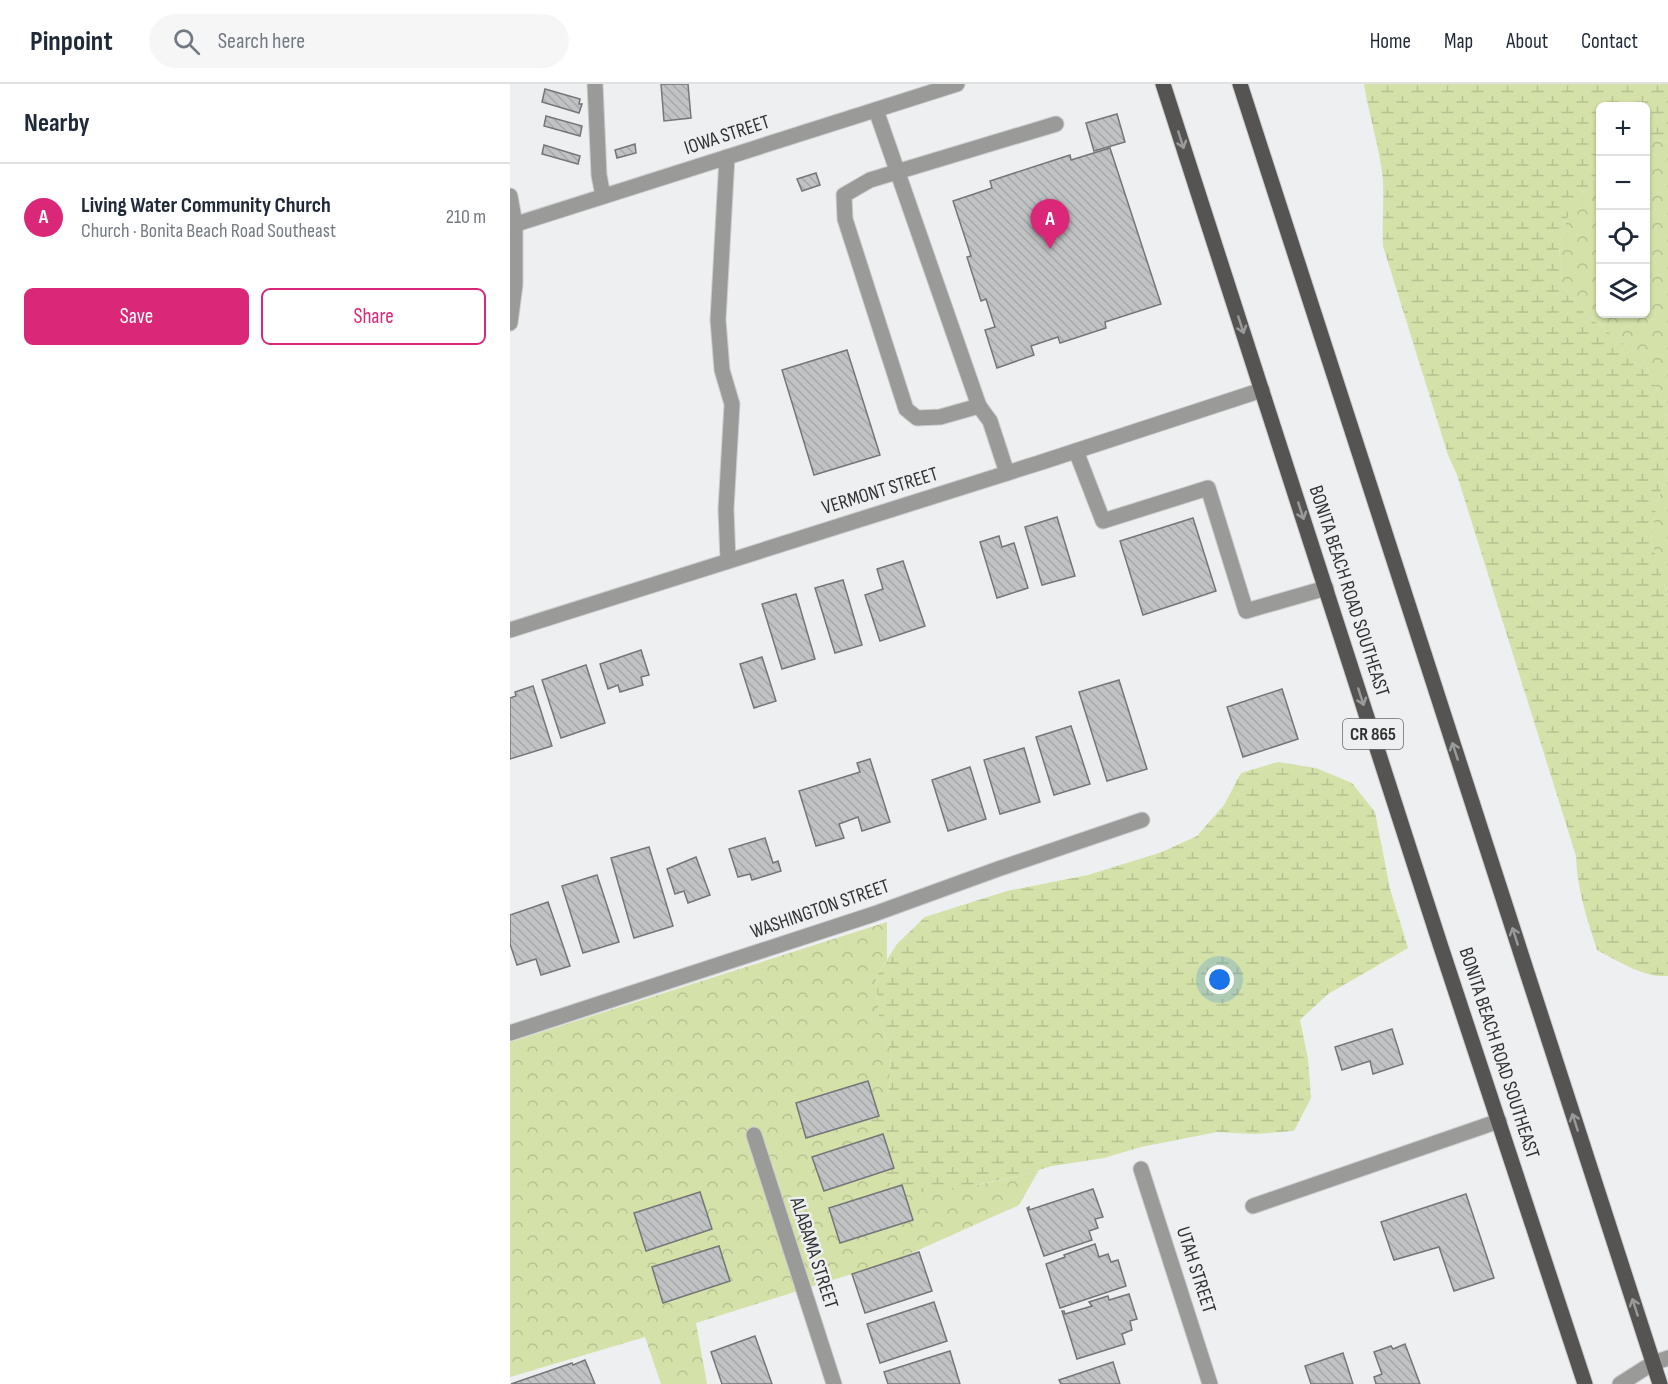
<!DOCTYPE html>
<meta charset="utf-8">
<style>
body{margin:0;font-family:"Sofia Sans Condensed",sans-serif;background:#f6f6f7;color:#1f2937}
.controls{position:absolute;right:18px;top:18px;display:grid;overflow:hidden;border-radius:9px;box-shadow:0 2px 4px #0004}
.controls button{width:54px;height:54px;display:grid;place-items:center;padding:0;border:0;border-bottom:2px solid #e0e1e3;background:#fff;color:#1f2937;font:30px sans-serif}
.you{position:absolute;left:710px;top:896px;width:21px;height:21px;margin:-15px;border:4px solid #fff;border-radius:50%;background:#1a73e8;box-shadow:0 0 0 9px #1a73e833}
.badge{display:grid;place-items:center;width:39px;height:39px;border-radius:50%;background:#db2777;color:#fff;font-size:20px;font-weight:700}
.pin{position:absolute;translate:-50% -50px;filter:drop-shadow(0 2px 3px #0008)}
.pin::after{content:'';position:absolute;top:32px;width:21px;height:18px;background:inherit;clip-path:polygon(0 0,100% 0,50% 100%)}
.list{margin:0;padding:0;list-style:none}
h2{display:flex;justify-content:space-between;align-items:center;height:78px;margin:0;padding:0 24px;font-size:26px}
h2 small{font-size:20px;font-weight:400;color:#747a83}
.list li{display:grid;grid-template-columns:39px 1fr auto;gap:18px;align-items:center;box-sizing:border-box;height:108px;padding:0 24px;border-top:2px solid #e0e1e3}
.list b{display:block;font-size:22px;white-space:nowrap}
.list p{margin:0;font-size:20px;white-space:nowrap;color:#747a83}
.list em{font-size:20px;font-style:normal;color:#747a83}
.actions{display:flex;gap:12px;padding:18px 24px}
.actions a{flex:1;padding:14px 0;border:2px solid #db2777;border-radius:9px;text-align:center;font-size:21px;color:#db2777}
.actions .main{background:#db2777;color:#fff}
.icon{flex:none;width:33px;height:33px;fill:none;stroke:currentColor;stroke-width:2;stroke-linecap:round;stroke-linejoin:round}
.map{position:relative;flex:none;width:1158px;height:1300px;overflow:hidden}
header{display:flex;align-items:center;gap:36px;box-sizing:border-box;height:84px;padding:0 30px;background:#fff;border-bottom:2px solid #e0e1e3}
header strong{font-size:28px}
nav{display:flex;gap:33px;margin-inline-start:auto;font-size:21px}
.search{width:420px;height:54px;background:#f6f6f7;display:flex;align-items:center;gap:15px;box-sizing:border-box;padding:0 21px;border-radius:33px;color:#747a83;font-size:22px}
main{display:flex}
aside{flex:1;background:#fff}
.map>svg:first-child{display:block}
.forest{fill:url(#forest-crowns)}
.wetland{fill:url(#wetland-marsh)}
.building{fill:url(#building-back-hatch);stroke:#757677;stroke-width:1.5}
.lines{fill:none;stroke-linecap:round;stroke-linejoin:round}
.minor-casing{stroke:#cccdcf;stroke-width:17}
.major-casing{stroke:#cccdcf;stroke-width:17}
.minor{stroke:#9a9a99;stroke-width:15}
.major{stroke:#555453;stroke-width:15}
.oneway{stroke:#9a9a9a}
.labels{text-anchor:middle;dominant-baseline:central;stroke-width:5;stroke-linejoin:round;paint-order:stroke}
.shield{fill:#eeeff1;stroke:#6a6b6b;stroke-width:1.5}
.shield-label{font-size:18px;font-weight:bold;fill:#313232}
.street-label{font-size:20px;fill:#313232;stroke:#eeeff1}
</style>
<header>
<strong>Pinpoint</strong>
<div class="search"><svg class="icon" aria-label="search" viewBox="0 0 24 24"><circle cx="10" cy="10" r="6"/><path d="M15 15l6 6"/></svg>Search here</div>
<nav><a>Home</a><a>Map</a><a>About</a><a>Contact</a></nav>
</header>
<main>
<aside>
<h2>Nearby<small></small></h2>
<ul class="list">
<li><span class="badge">A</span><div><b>Living Water Community Church</b><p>Church · Bonita Beach Road Southeast</p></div><em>210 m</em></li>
</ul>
<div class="actions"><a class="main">Save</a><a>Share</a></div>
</aside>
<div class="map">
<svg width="1158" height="1300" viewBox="0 0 1158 1300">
<defs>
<pattern id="forest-crowns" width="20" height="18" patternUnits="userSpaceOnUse" patternTransform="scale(1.5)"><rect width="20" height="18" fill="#d4e1a8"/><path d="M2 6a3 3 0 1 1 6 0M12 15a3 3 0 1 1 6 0" fill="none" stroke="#b6c291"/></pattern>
<pattern id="wetland-marsh" width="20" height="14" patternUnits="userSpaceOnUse" patternTransform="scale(1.5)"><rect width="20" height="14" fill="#d4e1a8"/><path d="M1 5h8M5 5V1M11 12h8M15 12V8" fill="none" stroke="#b6c291"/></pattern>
<pattern id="building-back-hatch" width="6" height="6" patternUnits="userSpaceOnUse" patternTransform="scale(1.5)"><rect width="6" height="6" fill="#c1c2c4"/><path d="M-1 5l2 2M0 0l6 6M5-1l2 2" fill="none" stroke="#a6a7a9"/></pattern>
</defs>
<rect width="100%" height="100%" fill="#eeeff1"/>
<g class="forest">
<polygon points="1142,55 1158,58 1158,339 1149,310 1133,275 1075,230 1052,201 1049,161 1060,126 1090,86 1090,230 1136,230 1136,57"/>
<polygon points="1158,385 1158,512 1141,457 1147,419"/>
<polygon points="377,838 377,875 366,893 369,933 381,969 379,1006 358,1040 467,1101 505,1093 529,1086 509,1121 386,1176 186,1239 197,1300 151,1300 135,1253 0,1293 0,958"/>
</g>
<g class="wetland">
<path d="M854 0H1158V58L1142 55 1136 57V22H1090V86L1060 126 1049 161 1052 201 1075 230 1133 275 1149 310 1158 339V385L1147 419 1141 457 1158 512V892C1134 894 1108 877 1087 866 1077 834 1067 806 1066 772L947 391 938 371 873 162C872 141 874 119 873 97 870 64 859 32 854 0Z"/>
<polygon points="768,678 806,684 842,699 865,728 880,805 898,864 818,910 790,936 798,975 801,1014 784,1047 744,1050 707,1048 631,1063 594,1074 542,1082 505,1093 425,1109 388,1107 361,1080 358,1040 379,1006 381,969 369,933 366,893 387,860 415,833 497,807 578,791 652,768 687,752 714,721 731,689"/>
</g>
<g class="building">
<polygon points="151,0 178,0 181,34 154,37"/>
<polygon points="35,5 70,15 69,20 72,20 69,29 32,18"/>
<polygon points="607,30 615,58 584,67 576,39"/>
<polygon points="36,32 72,42 70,52 34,42"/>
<polygon points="125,60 126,69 107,74 105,66"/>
<polygon points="34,61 70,72 68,80 32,70"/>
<polygon points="600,64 651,220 595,238 596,244 550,259 548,253 521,262 524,271 487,284 475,246 485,243 476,215 471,217 457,173 461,172 443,117 482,104 480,97 560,71 561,76"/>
<polygon points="306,89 310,101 292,107 287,95"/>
<polygon points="337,266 370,371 304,391 272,286"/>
<polygon points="547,433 565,492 532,501 515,443"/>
<polygon points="683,434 706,507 633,531 610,457"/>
<polygon points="489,452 492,463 504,459 518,504 487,514 470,458"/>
<polygon points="393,477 415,542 370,557 355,511 373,505 367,485"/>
<polygon points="333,496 352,561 325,569 305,504"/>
<polygon points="286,510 305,575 272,585 252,520"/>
<polygon points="131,566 139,591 131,593 133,601 110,608 108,601 98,605 90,580"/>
<polygon points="252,573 266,617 244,624 230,580"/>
<polygon points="76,581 95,639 51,654 32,596"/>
<polygon points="609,596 637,685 597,697 569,608"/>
<polygon points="23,602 42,662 0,675 0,614 6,612 5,608"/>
<polygon points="772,605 788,655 733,673 717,623"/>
<polygon points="561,642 580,700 544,711 526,653"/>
<polygon points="514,664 530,718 490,730 474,676"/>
<polygon points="360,675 380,738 352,747 348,733 329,740 334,754 306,762 289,707 350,688 347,679"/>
<polygon points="460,683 476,735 438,747 422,696"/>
<polygon points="255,754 263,779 268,777 271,787 242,796 240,790 228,793 219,765"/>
<polygon points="139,763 163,842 124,854 101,774"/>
<polygon points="186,773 200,811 178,819 174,807 165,810 157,785"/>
<polygon points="87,791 109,858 73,869 52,802"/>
<polygon points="38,818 60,882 31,891 26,875 7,881 0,860 0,831"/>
<polygon points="882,945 893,980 863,990 860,977 832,986 825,963"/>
<polygon points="358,997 369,1032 296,1054 286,1019"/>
<polygon points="373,1050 384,1084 314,1107 302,1073"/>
<polygon points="392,1101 403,1136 330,1159 319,1124"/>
<polygon points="583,1105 593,1133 585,1135 588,1144 579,1147 582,1156 534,1172 517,1124 519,1123 519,1126"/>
<polygon points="190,1108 202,1145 136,1167 124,1129"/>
<polygon points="956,1110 984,1194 944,1207 929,1163 884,1176 871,1138"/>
<polygon points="585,1160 589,1173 598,1170 601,1178 608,1176 616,1202 550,1224 536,1180 555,1173 554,1171"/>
<polygon points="209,1162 220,1197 153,1219 142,1183"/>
<polygon points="409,1168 422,1207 355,1229 342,1190"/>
<polygon points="619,1210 627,1235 620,1237 622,1246 612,1250 615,1260 567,1275 552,1227 554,1227 555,1230 582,1222 579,1218 598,1212 599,1216"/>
<polygon points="424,1218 437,1257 370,1279 357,1240"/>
<polygon points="245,1252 262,1300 212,1300 201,1268"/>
<polygon points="895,1260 910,1300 866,1300 864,1293 872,1290 864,1268 881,1262 883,1265"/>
<polygon points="440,1267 450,1300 378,1300 374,1288"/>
<polygon points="833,1269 843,1300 801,1300 795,1282"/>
<polygon points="75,1276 85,1300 1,1300 62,1279 63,1281"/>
<polygon points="603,1278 610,1300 551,1300 549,1296"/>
</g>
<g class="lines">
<defs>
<g id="minor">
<polyline points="85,0 89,91 93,112"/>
<polyline points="366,26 469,322"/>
<polyline points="217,73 208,236 212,286 222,320 216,425 218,477"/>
<polyline points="0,112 5,140 5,201 0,239"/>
<polyline points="0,142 447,0"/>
<polyline points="566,367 593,437 698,404 736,527 816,504"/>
<polyline points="497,389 480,337 469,322 430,333 407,334 396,325 335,135 334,111 360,96 546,40"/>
<polyline points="0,546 532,378 752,306"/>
<polyline points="0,949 364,830 488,785 632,736"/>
<polyline points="244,1051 324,1300"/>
<polyline points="631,1085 700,1300"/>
<polyline points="743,1122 989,1037"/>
<polyline points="1110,1300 1143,1279 1158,1274"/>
</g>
<g id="major">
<polyline points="653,0 930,860 1075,1300"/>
<polyline points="730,0 1150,1300"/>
</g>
</defs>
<use href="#minor" class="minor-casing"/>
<use href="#major" class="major-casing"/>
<use href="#minor" class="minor"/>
<use href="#major" class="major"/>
</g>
<defs><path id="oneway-shaft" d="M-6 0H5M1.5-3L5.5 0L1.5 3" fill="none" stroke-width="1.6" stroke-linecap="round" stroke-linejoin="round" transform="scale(1.5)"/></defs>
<g class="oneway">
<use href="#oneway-shaft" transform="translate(671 56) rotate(72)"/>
<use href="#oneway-shaft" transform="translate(731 241) rotate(72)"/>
<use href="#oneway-shaft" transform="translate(791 427) rotate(72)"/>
<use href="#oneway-shaft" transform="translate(851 613) rotate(72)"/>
<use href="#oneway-shaft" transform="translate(945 667) rotate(-108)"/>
<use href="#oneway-shaft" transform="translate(1005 852) rotate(-108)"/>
<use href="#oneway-shaft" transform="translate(1065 1038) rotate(-108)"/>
<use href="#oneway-shaft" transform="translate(1125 1223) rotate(-108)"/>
</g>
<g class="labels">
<rect class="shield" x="833" y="635" width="60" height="30" rx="4.5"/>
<g class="shield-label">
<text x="863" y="650">CR 865</text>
</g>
<g class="street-label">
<text transform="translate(217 51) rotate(-18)">IOWA STREET</text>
<text transform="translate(370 407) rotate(-17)">VERMONT STREET</text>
<text transform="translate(839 507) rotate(72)">BONITA BEACH ROAD SOUTHEAST</text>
<text transform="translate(310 825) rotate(-19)">WASHINGTON STREET</text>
<text transform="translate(989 969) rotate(72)">BONITA BEACH ROAD SOUTHEAST</text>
<text transform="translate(304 1169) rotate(72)">ALABAMA STREET</text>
<text transform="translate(686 1186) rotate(72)">UTAH STREET</text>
</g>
</g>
</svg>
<div class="controls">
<button>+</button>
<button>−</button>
<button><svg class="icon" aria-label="locate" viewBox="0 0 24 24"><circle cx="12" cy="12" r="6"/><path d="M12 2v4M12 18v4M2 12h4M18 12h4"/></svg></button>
<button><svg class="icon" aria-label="layers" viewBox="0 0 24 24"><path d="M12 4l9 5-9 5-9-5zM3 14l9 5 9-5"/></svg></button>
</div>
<div class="you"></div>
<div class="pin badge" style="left:540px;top:165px">A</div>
</div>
</main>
